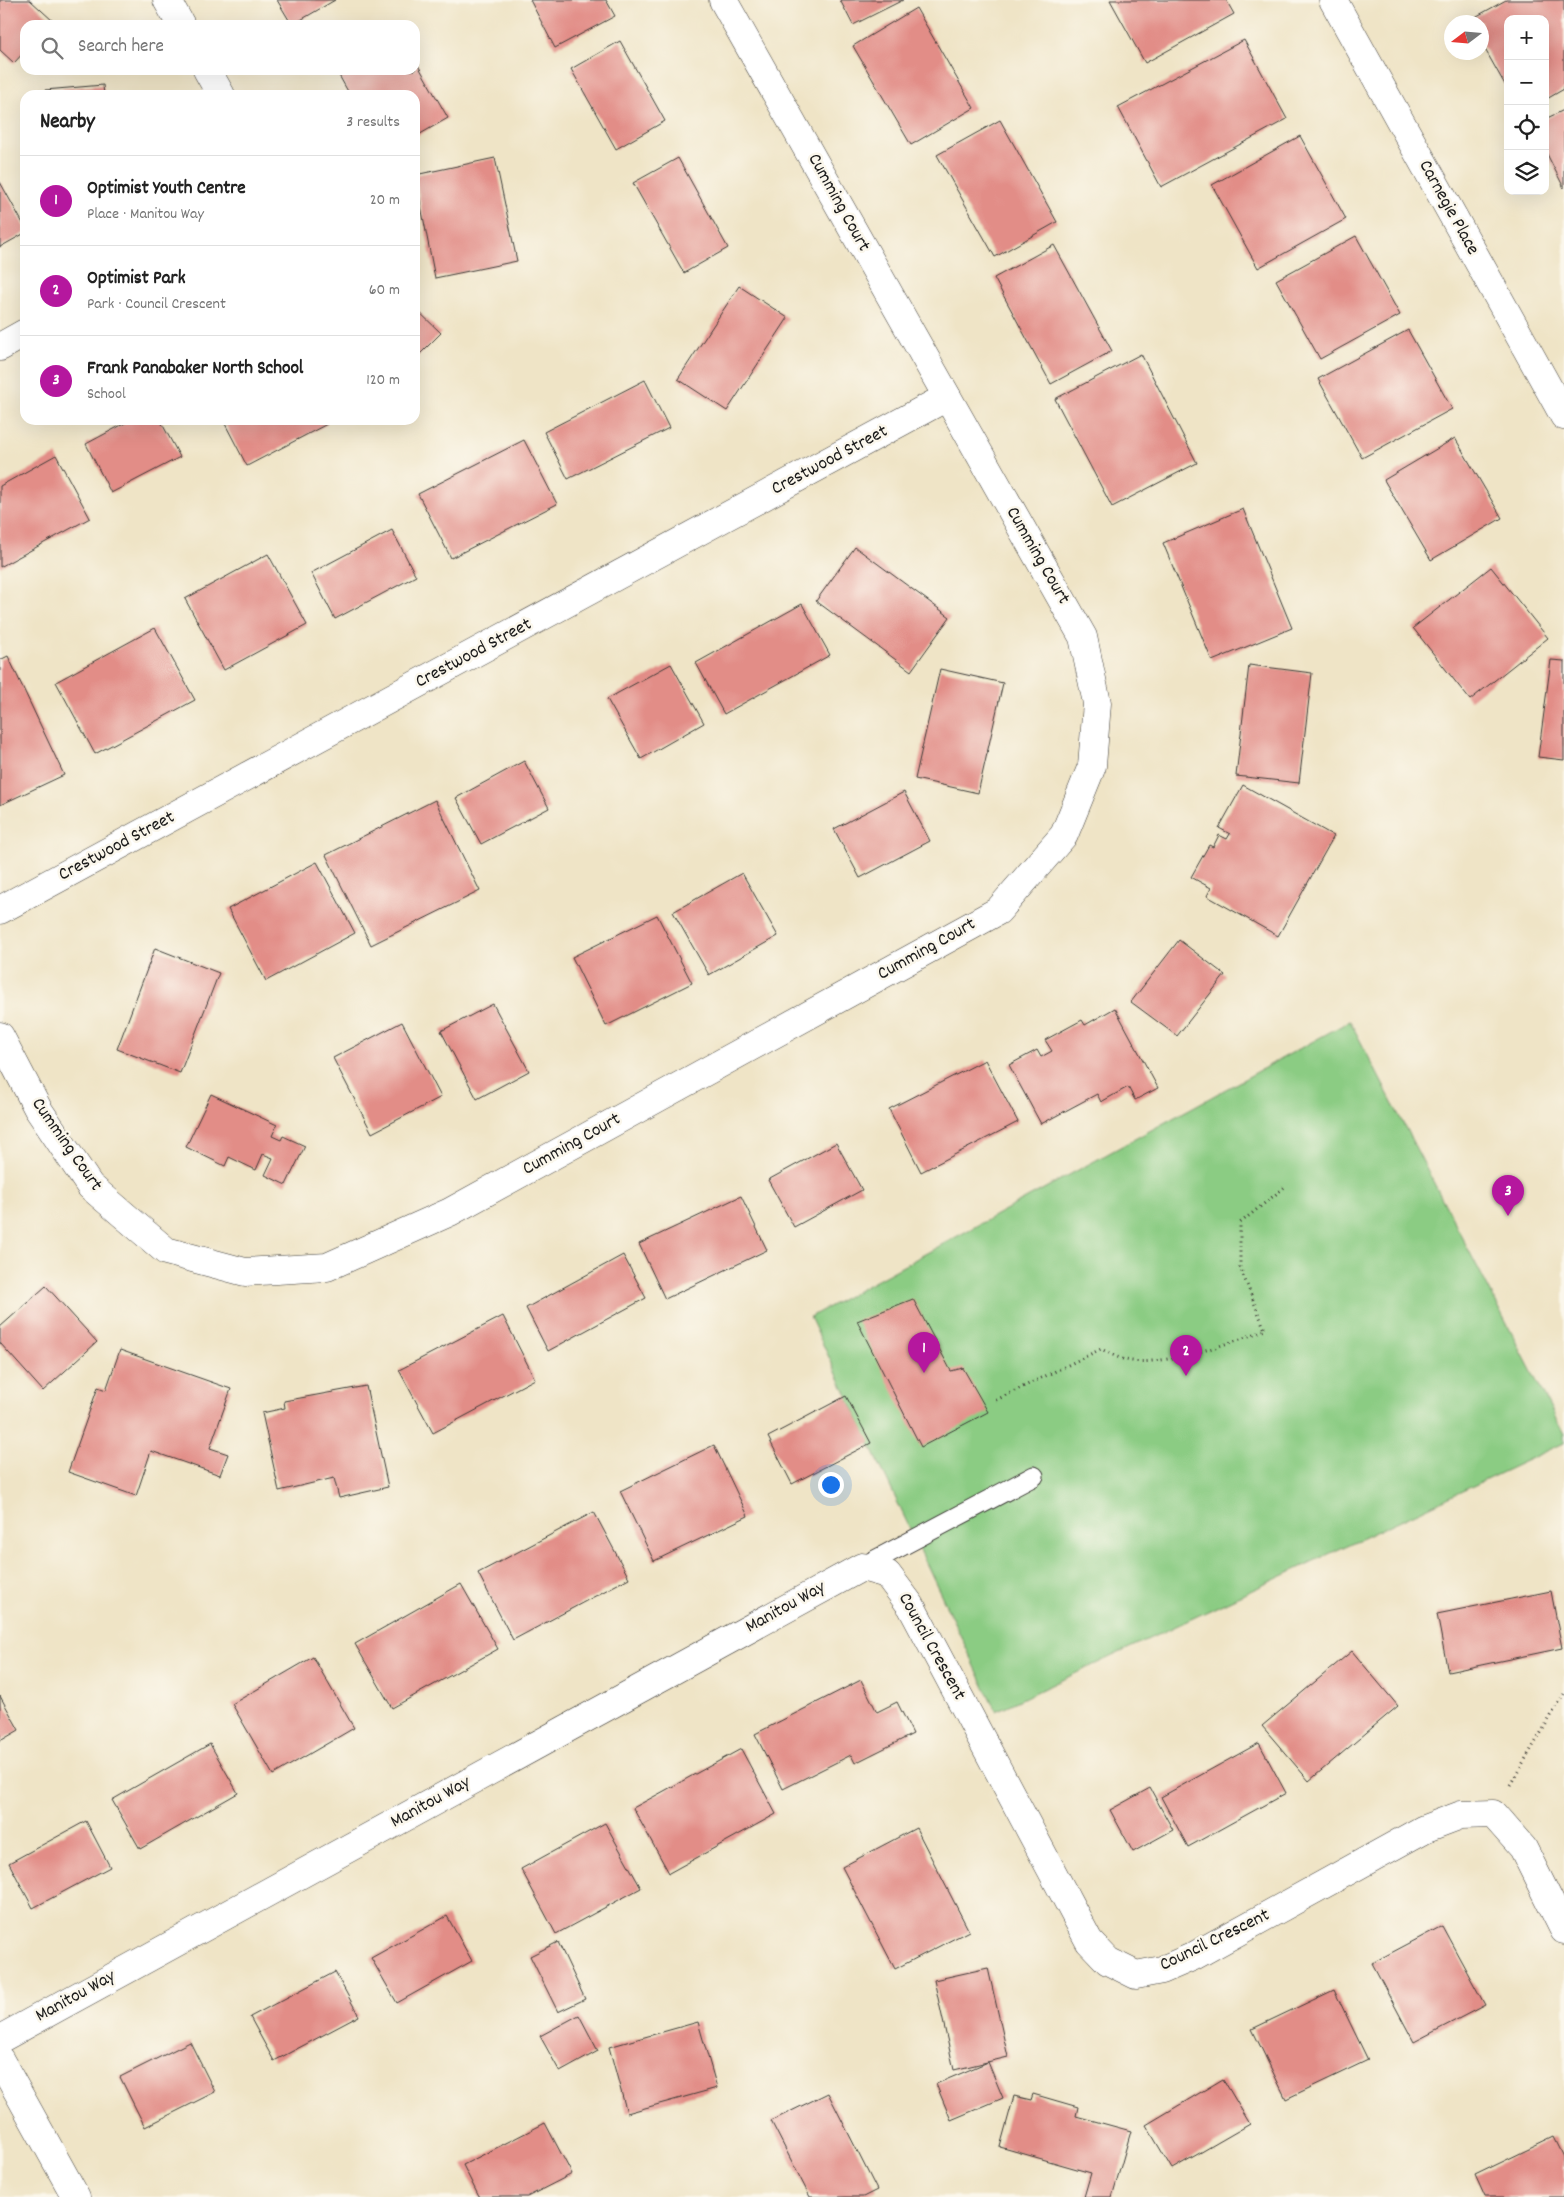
<!DOCTYPE html>
<meta charset="utf-8">
<style>
body{margin:0;font-family:Dekko,sans-serif;background:#f6f6f6;color:#222}
.controls{position:absolute;right:15px;top:15px;display:grid;overflow:hidden;border-radius:10px;box-shadow:0 5px 20px #0002}
.controls button{width:45px;height:45px;display:grid;place-items:center;padding:0;border:0;border-bottom:1px solid #e0e0e0;background:#fff;color:#222;font:25px sans-serif}
.compass{position:absolute;left:1444px;top:15px;width:45px;height:45px;border-radius:50%;background:#fff;box-shadow:0 5px 20px #0002;rotate:254deg}
.you{position:absolute;left:830px;top:1484px;width:18px;height:18px;margin:-12px;border:4px solid #fff;border-radius:50%;background:#1a73e8;box-shadow:0 0 0 8px #1a73e833}
.badge{display:grid;place-items:center;width:32px;height:32px;border-radius:50%;background:#b5179e;color:#fff;font-size:16px;font-weight:700}
.pin{position:absolute;translate:-50% -41px;filter:drop-shadow(0 1px 2px #0008)}
.pin::after{content:'';position:absolute;top:26px;width:18px;height:15px;background:inherit;clip-path:polygon(0 0,100% 0,50% 100%)}
.list{margin:0;padding:0;list-style:none}
h2{display:flex;justify-content:space-between;align-items:center;height:65px;margin:0;padding:0 20px;font-size:21px}
h2 small{font-size:16px;font-weight:400;color:#767676}
.list li{display:grid;grid-template-columns:32px 1fr auto;gap:15px;align-items:center;box-sizing:border-box;height:90px;padding:0 20px;border-top:1px solid #e0e0e0}
.list b{display:block;font-size:19px;white-space:nowrap}
.list p{margin:0;font-size:16px;white-space:nowrap;color:#767676}
.list em{font-size:16px;font-style:normal;color:#767676}
.icon{flex:none;width:28px;height:28px;fill:none;stroke:currentColor;stroke-width:2;stroke-linecap:round;stroke-linejoin:round}
.map{position:relative;flex:none;width:1564px;height:2197px;overflow:hidden}
.search{position:absolute;background:#fff;box-shadow:0 5px 20px #0002;left:20px;top:20px;width:400px;height:55px;display:flex;align-items:center;gap:12px;box-sizing:border-box;padding:0 18px;border-radius:15px;color:#767676;font-size:19px}
.panel{position:absolute;background:#fff;box-shadow:0 5px 20px #0002;left:20px;top:90px;width:400px;height:335px;border-radius:15px}
.map>svg:first-child{display:block}
.green{fill:#8bcc83;stroke:#547450}
.building{fill:#e28d87}
.lines{fill:none;stroke-linecap:round;stroke-linejoin:round}
.service-casing{stroke:#3c3a36;stroke-width:21}
.minor-casing{stroke:#3c3a36;stroke-width:29}
.path{stroke:#3c3a36;stroke-width:3;stroke-dasharray:1 4;stroke-linecap:butt}
.service{stroke:#fff;stroke-width:19}
.minor{stroke:#fff;stroke-width:28}
.labels{text-anchor:middle;dominant-baseline:central;stroke-width:5;stroke-linejoin:round;paint-order:stroke}
.street-label{font-size:19px;fill:#1c1c1c;stroke:#fbf7ec}
</style>
<div class="map">
<svg width="1564" height="2197" viewBox="0 0 1564 2197">
<rect width="100%" height="100%" fill="#fbf7ec"/>
<filter id="ink" filterUnits="userSpaceOnUse"><feTurbulence type="fractalNoise" baseFrequency=".02" numOctaves="2"/><feDisplacementMap in="SourceGraphic" scale="10" xChannelSelector="R" yChannelSelector="G"/><feConvolveMatrix kernelMatrix="1 2 1 2 8 2 1 2 1" color-interpolation-filters="sRGB"/></filter>
<filter id="wash" filterUnits="userSpaceOnUse"><feTurbulence type="fractalNoise" baseFrequency=".0096" numOctaves="4" result="noise"/><feDisplacementMap in="SourceGraphic" scale="20" xChannelSelector="R" yChannelSelector="G"/><feGaussianBlur stdDeviation="1.12" result="paint"/><feColorMatrix in="noise" values="0 0 0 0 0 0 0 0 0 0 0 0 0 0 0 0 0 1.4 0 .05"/><feComposite in="paint" operator="in"/></filter>
<g filter="url(#wash)">
<rect width="100%" height="100%" fill="#efe4c6"/>
<polygon class="green" points="1350,1021 1564,1434 1564,1443 996,1711 810,1317"/>
<g id="blocks">
<g class="building">
<polygon points="0,0 30,0 53,21 49,25 25,25 25,51 14,63 0,50"/>
<polygon points="277,0 335,0 292,25"/>
<polygon points="530,0 606,0 615,16 555,48"/>
<polygon points="840,0 903,0 853,25"/>
<polygon points="1110,0 1226,0 1234,14 1145,63"/>
<polygon points="1506,0 1564,0 1564,89 1545,100 1545,19 1508,19 1508,90 1482,44 1482,22 1468,21"/>
<polygon points="916,8 974,108 911,145 853,46"/>
<polygon points="1244,40 1287,119 1161,187 1118,107"/>
<polygon points="620,41 665,121 616,149 571,69"/>
<polygon points="415,60 448,118 415,137 415,95 350,95 336,70 415,70"/>
<polygon points="103,85 104,95 46,95 45,90"/>
<polygon points="1564,110 1564,188 1545,150 1545,119"/>
<polygon points="1000,120 1057,222 995,257 937,155"/>
<polygon points="1300,136 1346,219 1258,268 1212,185"/>
<polygon points="495,158 517,261 435,278 415,175"/>
<polygon points="678,158 728,248 684,273 633,183"/>
<polygon points="0,182 25,227 25,233 0,247"/>
<polygon points="1356,236 1400,315 1320,359 1276,280"/>
<polygon points="1054,245 1112,351 1051,384 994,278"/>
<polygon points="739,286 788,318 727,411 678,379"/>
<polygon points="415,308 441,333 415,359"/>
<polygon points="1408,330 1452,409 1362,458 1318,379"/>
<polygon points="1141,354 1197,463 1112,507 1055,399"/>
<polygon points="645,380 669,428 568,479 544,432"/>
<polygon points="131,420 160,420 180,457 111,493 86,444"/>
<polygon points="223,420 325,420 327,424 247,466"/>
<polygon points="1455,438 1502,518 1431,560 1384,480"/>
<polygon points="524,440 557,504 451,558 418,494"/>
<polygon points="56,455 90,518 0,567 0,486"/>
<polygon points="1243,509 1292,628 1212,661 1163,543"/>
<polygon points="392,530 416,576 335,619 311,573"/>
<polygon points="855,547 950,617 911,671 816,601"/>
<polygon points="268,554 307,625 224,670 185,599"/>
<polygon points="1491,567 1548,638 1470,700 1413,628"/>
<polygon points="802,604 830,655 724,714 696,663"/>
<polygon points="155,628 195,700 95,754 56,682"/>
<polygon points="8,656 64,775 0,805 0,660"/>
<polygon points="1551,660 1564,661 1564,760 1538,757"/>
<polygon points="671,664 704,723 641,759 607,699"/>
<polygon points="1249,665 1312,673 1299,783 1236,776"/>
<polygon points="940,669 1003,683 978,793 915,779"/>
<polygon points="524,761 549,808 481,844 456,798"/>
<polygon points="1243,785 1334,836 1278,936 1207,896 1211,888 1191,877 1209,845 1213,847 1219,835 1227,839 1230,834 1219,828"/>
<polygon points="904,792 930,841 860,878 834,829"/>
<polygon points="435,800 480,891 371,945 326,855"/>
<polygon points="317,862 355,933 266,981 228,909"/>
<polygon points="742,873 778,936 709,975 673,912"/>
<polygon points="657,915 692,983 606,1026 572,957"/>
<polygon points="1179,940 1225,975 1177,1036 1131,1002"/>
<polygon points="155,948 219,973 180,1073 117,1049"/>
<polygon points="493,1004 529,1071 477,1099 441,1031"/>
<polygon points="1115,1008 1158,1088 1135,1100 1128,1087 1101,1102 1097,1094 1041,1124 1009,1065 1037,1050 1041,1057 1052,1051 1045,1040 1082,1020 1085,1025"/>
<polygon points="402,1022 441,1097 372,1133 333,1058"/>
<polygon points="985,1060 1018,1122 921,1172 889,1109"/>
<polygon points="211,1094 277,1125 272,1136 281,1140 283,1136 305,1146 286,1185 265,1175 273,1158 263,1154 256,1170 229,1157 225,1166 186,1147"/>
<polygon points="836,1143 862,1190 794,1227 768,1180"/>
<polygon points="741,1196 767,1250 665,1299 639,1244"/>
<polygon points="623,1255 646,1298 548,1351 526,1308"/>
<polygon points="46,1286 97,1342 43,1391 0,1343 0,1327"/>
<polygon points="913,1299 951,1371 963,1368 988,1412 921,1447 857,1321"/>
<polygon points="503,1316 535,1379 433,1433 399,1370"/>
<polygon points="120,1350 231,1389 210,1448 228,1454 220,1475 151,1451 136,1496 68,1472 98,1387 106,1390"/>
<polygon points="366,1386 388,1487 339,1498 334,1478 279,1491 262,1413 285,1408 284,1401"/>
<polygon points="846,1396 871,1443 792,1484 768,1437"/>
<polygon points="714,1445 748,1516 654,1561 620,1491"/>
<polygon points="594,1512 629,1578 513,1640 478,1573"/>
<polygon points="461,1584 498,1649 392,1708 355,1644"/>
<polygon points="1551,1591 1562,1648 1448,1672 1437,1614"/>
<polygon points="1352,1651 1398,1706 1309,1781 1262,1726"/>
<polygon points="313,1657 354,1728 273,1775 232,1704"/>
<polygon points="861,1680 877,1712 897,1702 913,1734 855,1763 851,1755 783,1789 755,1734"/>
<polygon points="0,1696 19,1730 0,1741"/>
<polygon points="1259,1743 1286,1793 1188,1847 1161,1797"/>
<polygon points="210,1744 238,1793 140,1849 112,1800"/>
<polygon points="741,1749 776,1814 669,1873 633,1808"/>
<polygon points="1150,1788 1173,1830 1133,1852 1110,1810"/>
<polygon points="86,1821 110,1867 33,1908 9,1863"/>
<polygon points="605,1823 641,1888 556,1934 521,1869"/>
<polygon points="916,1828 969,1931 895,1969 842,1867"/>
<polygon points="447,1916 472,1961 397,2003 371,1958"/>
<polygon points="1442,1926 1485,2005 1414,2042 1372,1963"/>
<polygon points="558,1942 585,1999 558,2012 530,1956"/>
<polygon points="988,1968 1008,2057 954,2070 934,1980"/>
<polygon points="335,1972 359,2016 274,2061 250,2017"/>
<polygon points="1334,1990 1368,2060 1286,2099 1252,2029"/>
<polygon points="579,2015 598,2051 560,2072 540,2036"/>
<polygon points="698,2022 717,2088 627,2113 609,2047"/>
<polygon points="190,2042 215,2092 145,2127 120,2077"/>
<polygon points="988,2062 1003,2098 951,2120 936,2084"/>
<polygon points="1223,2079 1250,2124 1172,2169 1146,2125"/>
<polygon points="828,2093 877,2190 863,2197 810,2197 771,2121"/>
<polygon points="1033,2094 1078,2107 1076,2116 1131,2131 1112,2197 1084,2197 1091,2173 1000,2147 1014,2096 1031,2100"/>
<polygon points="545,2123 572,2174 527,2197 479,2197 463,2165"/>
<polygon points="1554,2137 1564,2157 1564,2197 1485,2197 1475,2175"/>
</g>
</g>
</g>
<g filter="url(#ink)">
<use href="#blocks" fill-opacity="0" stroke="#3c3a36" stroke-width="1"/>
<g class="lines">
<defs>
<polyline id="service" points="862,1567 1034,1476"/>
<g id="minor">
<polyline points="167,0 181,25"/>
<polyline points="1333,0 1564,416"/>
<polyline points="207,70 221,95"/>
<polyline points="0,347 25,333"/>
<polyline points="0,910 947,397"/>
<polyline points="0,1036 38,1109 90,1186 166,1251 245,1272 327,1267 450,1212 998,911 1064,835 1092,766 1097,703 1083,637 723,0"/>
<polyline points="0,2039 862,1567 887,1574 911,1606 1089,1941 1108,1961 1136,1975 1162,1970 1192,1957 1424,1829 1461,1815 1493,1814 1523,1848 1564,1930"/>
<polyline points="0,2060 76,2197"/>
</g>
</defs>
<use href="#service" class="service-casing"/>
<use href="#minor" class="minor-casing"/>
<g class="path">
<path d="M996 1400 1101 1349C1109 1353 1118 1358 1126 1360 1161 1368 1230 1343 1265 1330L1240 1267V1223L1286 1186"/>
<polyline points="1510,1785 1564,1694"/>
</g>
<use href="#service" class="service"/>
<use href="#minor" class="minor"/>
</g>
</g>
<g class="labels">
<g class="street-label">
<text transform="translate(838 203) rotate(61)">Cumming Court</text>
<text transform="translate(1448 208) rotate(61)">Carnegie Place</text>
<text transform="translate(830 461) rotate(-28)">Crestwood Street</text>
<text transform="translate(1037 556) rotate(60)">Cumming Court</text>
<text transform="translate(474 654) rotate(-28)">Crestwood Street</text>
<text transform="translate(117 847) rotate(-28)">Crestwood Street</text>
<text transform="translate(927 950) rotate(-29)">Cumming Court</text>
<text transform="translate(66 1145) rotate(55)">Cumming Court</text>
<text transform="translate(572 1145) rotate(-29)">Cumming Court</text>
<text transform="translate(786 1608) rotate(-29)">Manitou Way</text>
<text transform="translate(931 1647) rotate(61)">Council Crescent</text>
<text transform="translate(431 1803) rotate(-29)">Manitou Way</text>
<text transform="translate(1215 1941) rotate(-26)">Council Crescent</text>
<text transform="translate(76 1997) rotate(-29)">Manitou Way</text>
</g>
</g>
</svg>
<div class="controls">
<button>+</button>
<button>−</button>
<button><svg class="icon" aria-label="locate" viewBox="0 0 24 24"><circle cx="12" cy="12" r="6"/><path d="M12 2v4M12 18v4M2 12h4M18 12h4"/></svg></button>
<button><svg class="icon" aria-label="layers" viewBox="0 0 24 24"><path d="M12 4l9 5-9 5-9-5zM3 14l9 5 9-5"/></svg></button>
</div>
<svg class="compass" viewBox="-18 -18 36 36"><path d="M0-13l5 13h-10z" fill="#e53935"/><path d="M0 13l5-13h-10z" fill="#767676"/></svg>
<div class="you"></div>
<div class="pin badge" style="left:924px;top:1373px">1</div>
<div class="pin badge" style="left:1186px;top:1376px">2</div>
<div class="pin badge" style="left:1508px;top:1216px">3</div>
<div class="search"><svg class="icon" aria-label="search" viewBox="0 0 24 24"><circle cx="10" cy="10" r="6"/><path d="M15 15l6 6"/></svg>Search here</div>
<section class="panel">
<h2>Nearby<small>3 results</small></h2>
<ul class="list">
<li><span class="badge">1</span><div><b>Optimist Youth Centre</b><p>Place · Manitou Way</p></div><em>20 m</em></li>
<li><span class="badge">2</span><div><b>Optimist Park</b><p>Park · Council Crescent</p></div><em>60 m</em></li>
<li><span class="badge">3</span><div><b>Frank Panabaker North School</b><p>School</p></div><em>120 m</em></li>
</ul>
</section>
</div>
